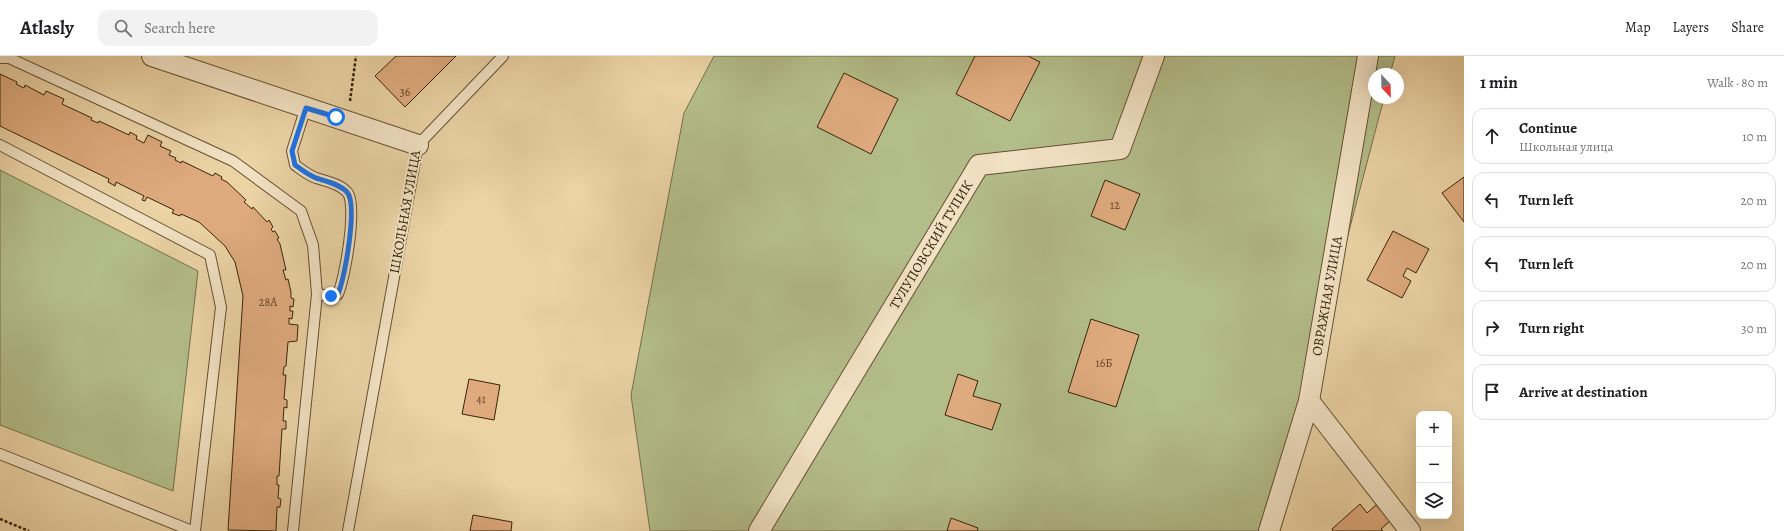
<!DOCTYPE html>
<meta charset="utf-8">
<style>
body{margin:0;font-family:Alegreya,serif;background:#f2f2f2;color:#202124}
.controls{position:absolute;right:12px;bottom:12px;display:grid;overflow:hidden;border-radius:8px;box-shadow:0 4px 16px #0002}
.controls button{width:36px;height:36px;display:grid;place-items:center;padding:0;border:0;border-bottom:1px solid #e0e0e0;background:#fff;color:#202124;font:20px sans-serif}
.compass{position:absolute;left:1368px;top:12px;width:36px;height:36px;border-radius:50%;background:#fff;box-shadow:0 4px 16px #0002;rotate:158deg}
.stop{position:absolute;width:12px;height:12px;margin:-9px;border:3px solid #1a73e8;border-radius:50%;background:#fff}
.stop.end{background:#1a73e8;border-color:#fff;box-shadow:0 1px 4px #0008}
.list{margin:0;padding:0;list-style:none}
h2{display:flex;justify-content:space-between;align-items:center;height:52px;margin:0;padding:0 16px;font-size:17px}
h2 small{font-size:13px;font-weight:400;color:#757577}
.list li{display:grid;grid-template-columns:26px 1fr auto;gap:12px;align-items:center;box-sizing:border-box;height:56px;margin:0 8px 8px;padding:0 8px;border:1px solid #e0e0e0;border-radius:12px}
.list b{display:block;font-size:15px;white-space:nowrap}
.list p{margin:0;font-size:13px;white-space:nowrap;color:#757577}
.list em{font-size:13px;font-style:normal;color:#757577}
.icon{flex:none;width:22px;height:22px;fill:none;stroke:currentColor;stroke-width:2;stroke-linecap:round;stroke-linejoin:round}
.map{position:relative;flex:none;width:1464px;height:475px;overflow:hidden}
header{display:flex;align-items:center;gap:24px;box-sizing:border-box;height:56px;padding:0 20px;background:#fff;border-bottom:1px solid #e0e0e0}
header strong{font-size:19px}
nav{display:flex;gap:22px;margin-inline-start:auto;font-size:14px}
.search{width:280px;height:36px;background:#f2f2f2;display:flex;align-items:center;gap:10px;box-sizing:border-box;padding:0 14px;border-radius:12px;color:#757577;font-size:15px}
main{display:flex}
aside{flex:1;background:#fff}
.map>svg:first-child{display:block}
.green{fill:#b3bd8a;stroke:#76704a}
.building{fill:#dfab7e;stroke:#38240a}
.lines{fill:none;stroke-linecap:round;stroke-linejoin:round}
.lane-casing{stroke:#655031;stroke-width:12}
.street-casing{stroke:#655031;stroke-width:22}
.path{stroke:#38240a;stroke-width:2.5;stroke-dasharray:3 2;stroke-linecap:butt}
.lane{stroke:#f2e2c4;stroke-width:10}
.street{stroke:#f2e2c4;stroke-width:20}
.route{stroke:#1a73e8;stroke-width:5}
.labels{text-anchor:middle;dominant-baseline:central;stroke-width:4;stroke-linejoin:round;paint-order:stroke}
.number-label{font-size:12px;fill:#624627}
.street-label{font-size:14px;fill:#38240a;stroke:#f2e2c4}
</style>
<header>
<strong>Atlasly</strong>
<div class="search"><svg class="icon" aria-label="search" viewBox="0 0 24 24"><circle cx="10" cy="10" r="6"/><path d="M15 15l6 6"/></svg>Search here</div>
<nav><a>Map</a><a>Layers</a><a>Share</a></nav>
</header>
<main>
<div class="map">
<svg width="1464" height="475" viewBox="0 0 1464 475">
<rect width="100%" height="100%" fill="#ebd3a5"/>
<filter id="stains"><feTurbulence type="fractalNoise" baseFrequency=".005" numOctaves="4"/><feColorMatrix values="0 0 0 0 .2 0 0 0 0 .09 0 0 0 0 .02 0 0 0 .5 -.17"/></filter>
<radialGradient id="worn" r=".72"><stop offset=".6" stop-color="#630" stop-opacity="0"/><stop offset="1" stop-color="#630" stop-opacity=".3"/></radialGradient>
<g class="green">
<polygon points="714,0 1395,0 1390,18 1374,18 1374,42 1384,42 1270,475 650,475 631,339 684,57"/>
<polygon points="0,114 198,215 173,435 0,369"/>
</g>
<g class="building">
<polygon points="396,0 456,0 405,51 375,20"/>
<polygon points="975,0 1028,0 1040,6 1010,65 956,38"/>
<polygon points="844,17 898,43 871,98 817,71"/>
<polygon points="0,18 17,26 16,28 24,32 25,29 44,39 46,35 64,43 62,48 92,62 91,64 98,67 99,65 129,79 130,76 137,80 136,83 144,87 148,79 162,86 160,90 171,95 169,99 176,102 175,104 181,107 182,105 213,120 215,117 222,121 221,123 227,126 246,144 244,146 252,153 253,151 267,166 269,164 273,171 271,173 273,176 275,175 279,182 277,183 280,188 286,214 283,214 286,224 288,223 291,236 291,242 294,243 293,251 290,250 290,255 293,255 292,263 289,262 289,268 298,269 297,285 288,286 286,310 284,311 283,319 286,319 284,343 287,344 287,352 284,351 283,365 286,365 286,373 282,373 279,420 277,420 277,429 279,429 278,442 281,443 280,451 277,451 276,475 228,474 243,240 235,206 225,190 199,166 181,158 180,160 172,157 174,154 147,141 145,145 142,144 144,140 116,126 115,130 108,126 109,123 0,70"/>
<polygon points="1464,121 1464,166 1442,137"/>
<polygon points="1105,124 1140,138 1125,174 1091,160"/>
<polygon points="1393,175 1429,193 1416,217 1407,212 1403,220 1411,225 1402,242 1367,224"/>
<polygon points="1091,263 1139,279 1116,351 1068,336"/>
<polygon points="958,318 978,325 973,340 1001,348 992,374 945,359"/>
<polygon points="469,323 500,329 494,364 462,358"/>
<polygon points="1360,448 1367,457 1376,449 1390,465 1381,473 1383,475 1333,475 1332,473"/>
<polygon points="473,459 512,466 511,475 470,475"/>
<polygon points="951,462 978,472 977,475 947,475"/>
</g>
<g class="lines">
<defs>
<g id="lane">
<polyline points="0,2 9,2 233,105 301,155 313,189 317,238 293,475"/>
<path d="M306 51 292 95 295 109C302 114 308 119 316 122 326 125 340 128 347 136 358 148 345 222 338 238L331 240 317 238"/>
<polyline points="0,89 210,199 221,251 195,475"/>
<polyline points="0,398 192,475"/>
<polyline points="348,475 418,89 503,0"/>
</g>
<g id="street">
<polyline points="152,0 418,89"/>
<polyline points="1309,345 1410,475"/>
<polyline points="759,475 979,109 1120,93 1154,0"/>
<polyline points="1269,475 1309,345 1368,0"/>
</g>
</defs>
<use href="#lane" class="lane-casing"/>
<use href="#street" class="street-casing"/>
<g class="path">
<polyline points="350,45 356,0"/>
<polyline points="0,463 29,475"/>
</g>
<use href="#lane" class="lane"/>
<use href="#street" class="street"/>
</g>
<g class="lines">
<path class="route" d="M331 240 338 238C345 222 358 148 347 136 339 128 326 125 316 122 308 119 302 114 295 109L292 95 306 52 336 61"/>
</g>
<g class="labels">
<g class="number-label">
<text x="405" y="36">36</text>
<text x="1115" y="149">12</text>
<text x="268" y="246">28А</text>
<text x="1104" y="307">16Б</text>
<text x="481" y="343">41</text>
</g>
<g class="street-label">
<text transform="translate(405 156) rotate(-80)">ШКОЛЬНАЯ УЛИЦА</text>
<text transform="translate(931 189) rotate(-59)">ТУЛУПОВСКИЙ ТУПИК</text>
<text transform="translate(1327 240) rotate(-80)">ОВРАЖНАЯ УЛИЦА</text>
</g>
</g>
<rect width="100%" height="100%" filter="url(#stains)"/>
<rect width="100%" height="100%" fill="url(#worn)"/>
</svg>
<div class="controls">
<button>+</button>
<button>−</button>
<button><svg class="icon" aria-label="layers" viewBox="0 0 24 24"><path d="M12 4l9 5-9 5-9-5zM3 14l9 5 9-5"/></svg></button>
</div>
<svg class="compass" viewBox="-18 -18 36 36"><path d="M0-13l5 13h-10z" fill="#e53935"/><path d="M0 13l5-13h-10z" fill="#757577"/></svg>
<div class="stop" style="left:336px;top:61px"></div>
<div class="stop end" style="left:331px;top:240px"></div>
</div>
<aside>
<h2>1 min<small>Walk · 80 m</small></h2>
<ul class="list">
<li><svg class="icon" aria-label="ahead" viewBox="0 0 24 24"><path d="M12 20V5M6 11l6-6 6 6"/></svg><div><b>Continue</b><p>Школьная улица</p></div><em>10 m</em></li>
<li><svg class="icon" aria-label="left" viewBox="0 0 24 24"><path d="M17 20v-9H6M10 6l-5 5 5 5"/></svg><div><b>Turn left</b></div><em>20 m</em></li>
<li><svg class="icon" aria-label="left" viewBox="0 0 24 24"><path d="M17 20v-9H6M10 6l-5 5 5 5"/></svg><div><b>Turn left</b></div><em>20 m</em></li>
<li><svg class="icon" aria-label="right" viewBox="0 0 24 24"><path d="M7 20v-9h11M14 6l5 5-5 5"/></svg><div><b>Turn right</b></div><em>30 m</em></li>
<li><svg class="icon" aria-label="arrive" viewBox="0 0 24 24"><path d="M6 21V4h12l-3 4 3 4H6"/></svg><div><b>Arrive at destination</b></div></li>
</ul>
</aside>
</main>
